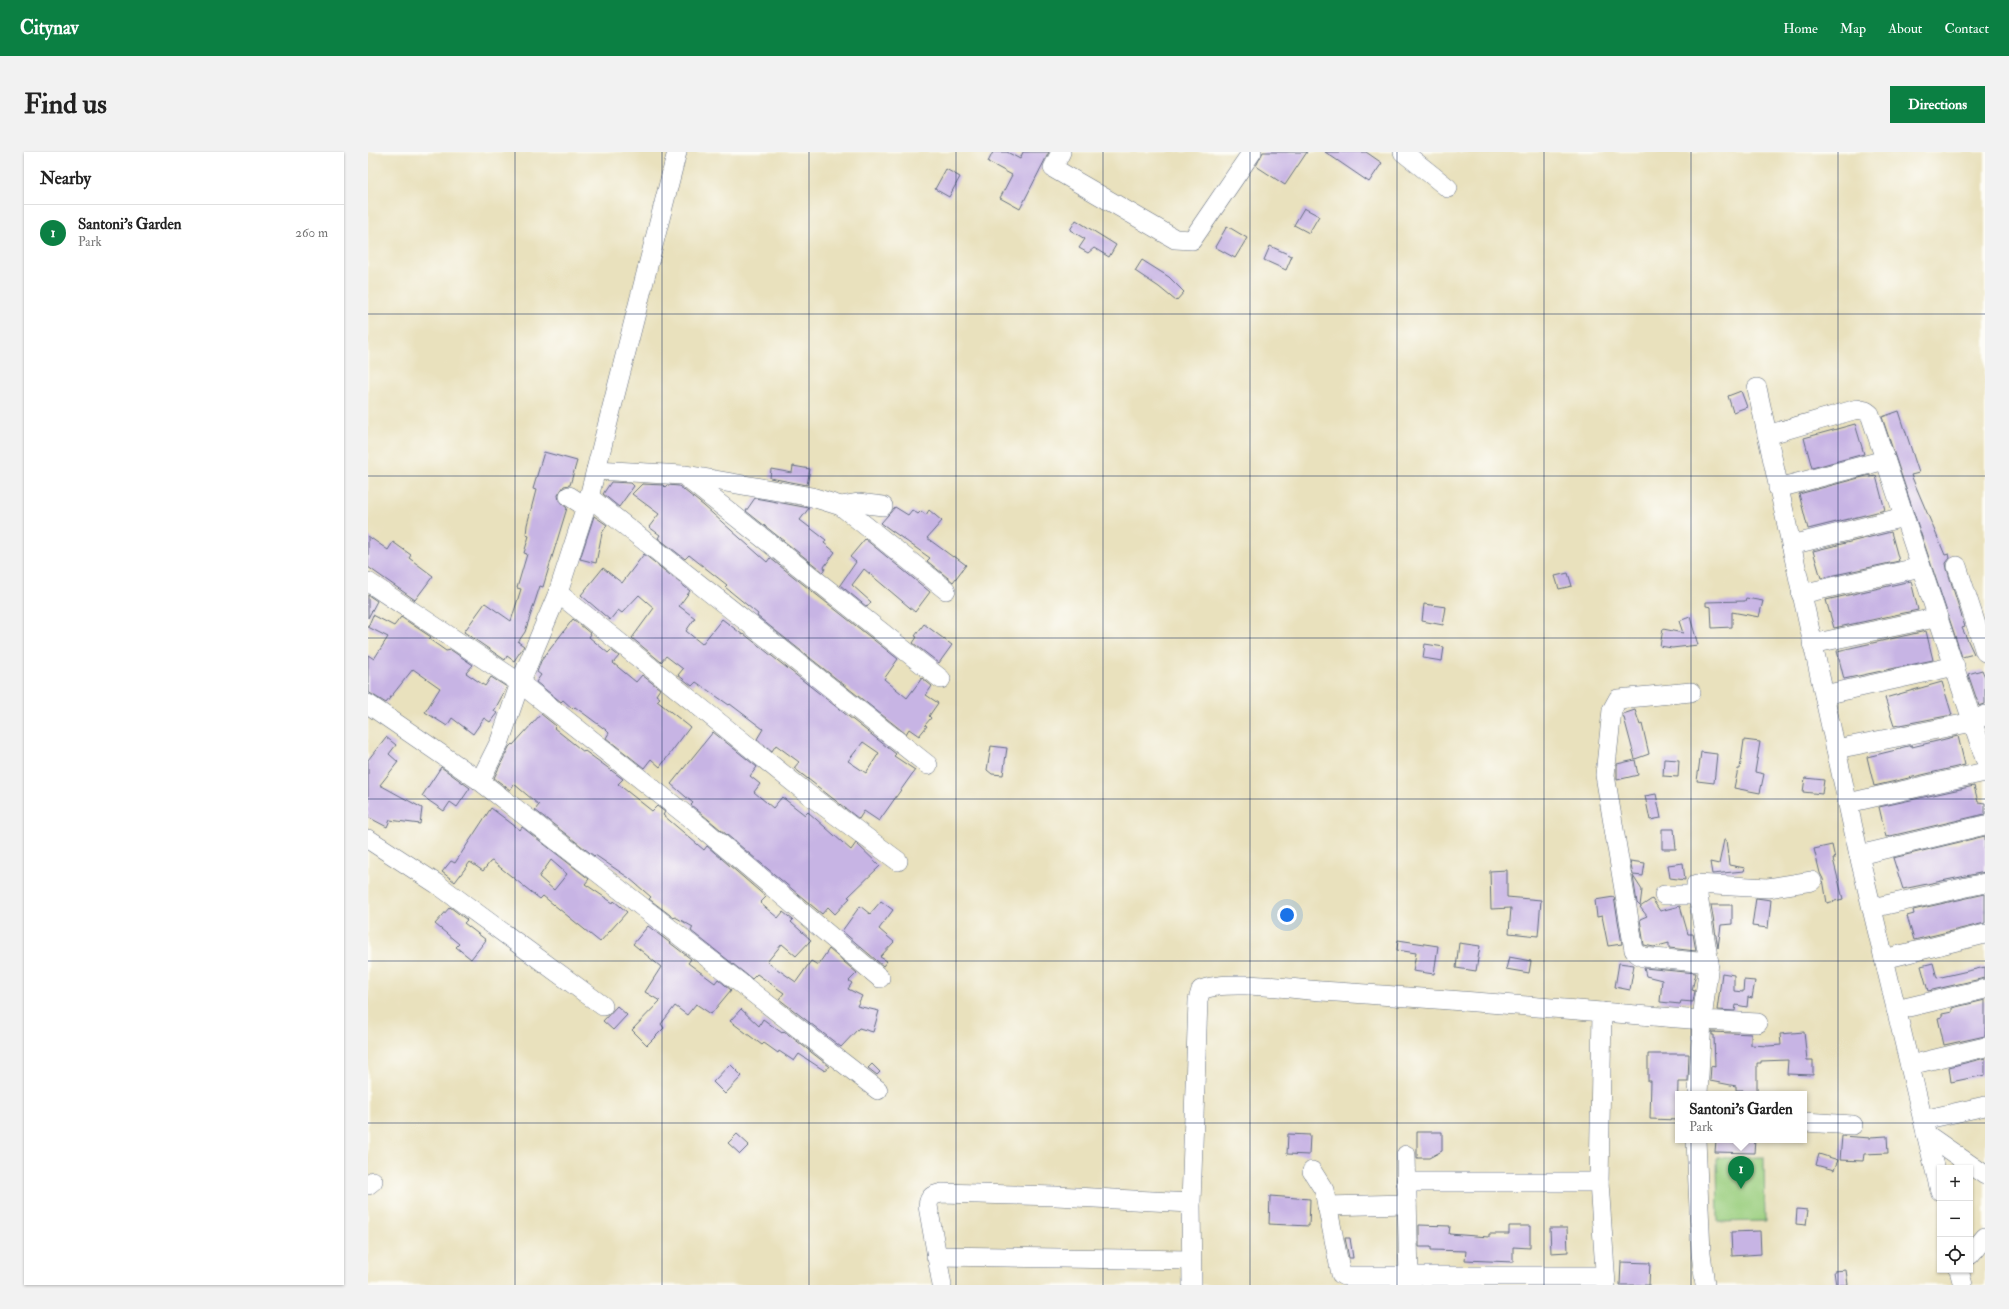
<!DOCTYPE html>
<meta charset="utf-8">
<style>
body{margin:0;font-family:"IM FELL Double Pica",serif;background:#f2f2f2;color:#222}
.controls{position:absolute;right:12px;bottom:12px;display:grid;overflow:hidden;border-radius:0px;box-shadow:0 1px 3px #0004}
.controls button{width:36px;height:36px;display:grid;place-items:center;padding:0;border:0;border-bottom:1px solid #e0e0e0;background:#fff;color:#222;font:20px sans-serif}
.you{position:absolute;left:919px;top:763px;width:14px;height:14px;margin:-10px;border:3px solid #fff;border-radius:50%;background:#1a73e8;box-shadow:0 0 0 6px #1a73e833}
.badge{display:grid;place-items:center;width:26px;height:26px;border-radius:50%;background:#0b8043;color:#fff;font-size:13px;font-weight:700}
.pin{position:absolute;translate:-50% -33px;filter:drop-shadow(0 1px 2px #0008)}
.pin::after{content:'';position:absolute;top:21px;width:14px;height:12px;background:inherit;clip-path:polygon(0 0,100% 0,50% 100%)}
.popup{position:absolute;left:1307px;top:939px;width:132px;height:52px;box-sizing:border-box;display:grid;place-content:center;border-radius:0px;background:#fff;filter:drop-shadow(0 1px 3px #0005);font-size:13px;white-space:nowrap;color:#767676}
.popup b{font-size:15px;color:#222}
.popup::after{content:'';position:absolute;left:50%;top:100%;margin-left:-8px;border:8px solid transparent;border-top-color:#fff}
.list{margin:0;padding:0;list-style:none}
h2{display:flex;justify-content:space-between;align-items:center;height:52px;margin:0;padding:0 16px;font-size:17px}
h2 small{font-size:13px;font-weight:400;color:#767676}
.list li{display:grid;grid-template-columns:26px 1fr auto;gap:12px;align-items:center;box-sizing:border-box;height:56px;padding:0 16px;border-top:1px solid #e0e0e0}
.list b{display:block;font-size:15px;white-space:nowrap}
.list p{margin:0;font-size:13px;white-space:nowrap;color:#767676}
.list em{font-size:13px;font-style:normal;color:#767676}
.icon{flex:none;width:22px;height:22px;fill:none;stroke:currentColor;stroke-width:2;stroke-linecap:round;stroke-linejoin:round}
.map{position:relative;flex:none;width:1617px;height:1133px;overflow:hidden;border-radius:0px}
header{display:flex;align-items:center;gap:24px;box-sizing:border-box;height:56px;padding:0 20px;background:#0b8043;color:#fff}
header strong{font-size:19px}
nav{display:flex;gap:22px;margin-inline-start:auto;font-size:14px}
.intro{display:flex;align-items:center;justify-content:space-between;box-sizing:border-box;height:96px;padding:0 24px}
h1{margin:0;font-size:28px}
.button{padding:10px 18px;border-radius:0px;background:#0b8043;color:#fff;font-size:14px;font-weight:700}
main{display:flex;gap:24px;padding:0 24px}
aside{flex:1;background:#fff;border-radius:0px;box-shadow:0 1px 3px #0004}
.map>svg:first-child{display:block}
.green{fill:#9bcf80;stroke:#5b7f6f}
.building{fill:#c7b4e4;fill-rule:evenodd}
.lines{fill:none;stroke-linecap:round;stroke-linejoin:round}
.minor-casing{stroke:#636d7f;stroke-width:20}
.minor{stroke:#fff;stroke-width:19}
.grid{fill:none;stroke:#1b2f5e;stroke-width:1;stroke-opacity:0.55}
</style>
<header>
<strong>Citynav</strong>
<nav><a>Home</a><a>Map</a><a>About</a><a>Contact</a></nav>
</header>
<div class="intro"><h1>Find us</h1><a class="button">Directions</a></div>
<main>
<aside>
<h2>Nearby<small></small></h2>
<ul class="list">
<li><span class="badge">1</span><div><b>Santoni's Garden</b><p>Park</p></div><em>260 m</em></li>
</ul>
</aside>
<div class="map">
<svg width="1617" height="1133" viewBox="0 0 1617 1133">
<rect width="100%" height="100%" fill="#fdfcf7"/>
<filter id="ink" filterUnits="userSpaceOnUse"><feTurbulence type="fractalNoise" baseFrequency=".025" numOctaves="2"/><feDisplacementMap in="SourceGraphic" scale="8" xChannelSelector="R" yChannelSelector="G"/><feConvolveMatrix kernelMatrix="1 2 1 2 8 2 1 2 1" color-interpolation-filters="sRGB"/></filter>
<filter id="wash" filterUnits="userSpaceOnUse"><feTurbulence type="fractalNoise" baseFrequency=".012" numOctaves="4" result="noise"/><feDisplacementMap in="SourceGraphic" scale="16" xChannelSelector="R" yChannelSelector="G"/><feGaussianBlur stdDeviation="0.9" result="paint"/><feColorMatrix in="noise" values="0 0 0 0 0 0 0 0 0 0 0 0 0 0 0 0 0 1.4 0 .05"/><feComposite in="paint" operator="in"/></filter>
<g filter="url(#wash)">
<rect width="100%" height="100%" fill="#e9e1bd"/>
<polygon class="green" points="1396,1005 1397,1069 1350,1070 1349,1006"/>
<g id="blocks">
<g class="building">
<polygon points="625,0 639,0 652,7 655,0 681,0 652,57 632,46 644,23 620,10"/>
<polygon points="895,0 939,0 917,33 888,14"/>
<polygon points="957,0 998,0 1014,11 1001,30"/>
<polygon points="578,17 592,25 581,45 567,37"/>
<polygon points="936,56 951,64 941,81 926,73"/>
<polygon points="708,68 748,93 741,105 726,96 720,101 711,96 717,87 702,78"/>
<polygon points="859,74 879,86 867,106 847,95"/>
<polygon points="902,94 924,104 918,118 896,108"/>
<polygon points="774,108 801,125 816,140 808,149 791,135 767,119"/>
<polygon points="1373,239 1379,255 1365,260 1360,244"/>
<polygon points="1531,259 1551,321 1543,323 1577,403 1581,402 1582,406 1578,411 1579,417 1597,475 1594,476 1606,502 1594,505 1514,265"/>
<polygon points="1487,272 1496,302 1444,316 1436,286"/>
<polygon points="176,300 209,309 202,333 196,334 190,343 191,349 199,356 175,435 172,434 157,480 150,490 156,494 146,509 139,504 137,508 96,480 117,451 143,469 153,437 149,436 159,402 156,401 161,384 158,383 159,373 168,338 165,337"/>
<polygon points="425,314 442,317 439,333 402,326 403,317 424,321"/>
<polygon points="1502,323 1502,325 1508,324 1517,358 1440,377 1431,342"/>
<polygon points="243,330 263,331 266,334 251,355 235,342"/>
<polygon points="274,332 295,333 297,335 299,333 311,334 336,354 399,410 402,406 530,507 516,527 539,546 554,526 564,534 558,543 570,551 561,564 563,566 557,573 559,574 551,584 541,577 538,582 389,464 390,462 357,435 359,433 321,403 317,407 290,386 292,383 281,375 291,362 264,342"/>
<polygon points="387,346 441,356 432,368 458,388 456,391 467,400 456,415 457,417 455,420 378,359"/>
<polygon points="527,355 540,363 544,358 550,362 553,359 558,363 561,358 574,369 559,386 585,405 586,404 598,413 585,430 559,409 562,406 513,371"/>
<polygon points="226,364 239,373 234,381 228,411 212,407"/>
<polygon points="1523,380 1531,409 1453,426 1445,399"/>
<polygon points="0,384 20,398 25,390 43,403 41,406 65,424 47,448 0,415"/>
<polygon points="497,387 562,440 547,460 496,417 484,433 503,450 499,455 472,433 488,410 482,405"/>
<path d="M276 402 322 439 311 454 327 466 318 479 334 492 354 467 375 483 376 482 528 602 526 604 547 618 511 669 496 659 491 667 426 616 431 610 408 593 404 599 389 587 395 577 362 552 361 553 328 530 324 534 310 523 315 517 298 504 293 510 264 486 286 456 271 443 254 461 250 458 242 468 213 443 235 416 254 431ZM495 590 511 601 498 621 480 609Z"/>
<polygon points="1200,421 1204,434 1191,437 1187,424"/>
<polygon points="1543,429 1550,458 1466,476 1458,448"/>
<polygon points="0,443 9,449 0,466"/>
<polygon points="1378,446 1395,449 1391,465 1364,460 1364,475 1344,476 1343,455 1338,454 1338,450 1377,449"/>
<polygon points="1056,452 1078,455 1075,473 1054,469"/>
<polygon points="5,463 26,474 33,465 63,485 61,487 78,499 83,498 105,513 98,521 117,534 123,525 139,535 126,559 129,561 122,570 116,566 105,582 84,566 79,574 57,560 72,536 45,517 18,551 0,540 0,503 6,507 20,485 0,475"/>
<polygon points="1322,465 1330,493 1304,496 1292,494 1295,477 1315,481 1311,469"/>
<polygon points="205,467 223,482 221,485 240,501 243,498 251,504 245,511 268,530 274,523 292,537 288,543 292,546 289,549 322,575 292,615 283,607 276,616 238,586 241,581 238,578 207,555 205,557 195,548 193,550 168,530 173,523 169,520 173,509"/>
<polygon points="556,472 584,493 571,511 545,491 549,485 547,484"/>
<polygon points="1558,479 1565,508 1476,527 1469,499"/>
<polygon points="1057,492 1076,495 1074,509 1055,506"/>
<polygon points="1614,518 1617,525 1617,552 1611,554 1600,522"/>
<polygon points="1574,530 1584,563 1526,574 1517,546"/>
<polygon points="1267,558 1272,573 1274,572 1281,602 1267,607 1255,562"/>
<polygon points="173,562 188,574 186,576 216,600 217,599 255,627 250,632 284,659 289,654 297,660 295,663 336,698 339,694 398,745 392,751 410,766 415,760 425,768 423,770 443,788 428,804 414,792 399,810 428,830 443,809 450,813 461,797 489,821 481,829 484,831 480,837 494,844 489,854 511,859 505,880 491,876 473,895 411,847 416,841 389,822 384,827 323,779 325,775 307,765 306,766 281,747 283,745 261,726 227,703 226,704 167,658 171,653 146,632 142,638 126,626 141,595 144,592 145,593"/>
<polygon points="345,580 389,615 382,624 392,632 386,640 405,656 414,645 437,663 440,660 483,698 488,691 512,714 480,745 482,746 467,762 460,755 454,762 323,653 325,651 303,632"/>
<polygon points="1590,584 1597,613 1506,634 1499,605 1532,597 1532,596 1544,593 1544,595"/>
<polygon points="18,585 28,593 21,602 30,610 12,633 54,656 52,672 22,668 19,675 0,665 0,608"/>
<polygon points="1376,588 1392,590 1387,620 1396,622 1392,641 1366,636 1370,617 1372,617"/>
<polygon points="623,594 639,596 635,623 624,622 619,618"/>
<polygon points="1333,600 1349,602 1346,631 1329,629"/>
<polygon points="1296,607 1311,608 1310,625 1295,624"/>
<polygon points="1267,608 1270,623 1249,628 1249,612"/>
<polygon points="73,615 102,636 89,655 82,650 76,659 54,644"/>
<polygon points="1437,626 1456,628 1454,642 1435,640"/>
<polygon points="1606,634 1610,650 1617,651 1617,662 1518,685 1511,655"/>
<polygon points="1288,642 1293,666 1282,668 1277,644"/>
<path d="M123 656 152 678 154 675 221 727 217 732 245 751 246 749 259 760 232 790 175 744 172 747 124 709 122 710 115 719 102 710 87 730 74 720 83 709 87 711ZM183 708 199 722 186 738 171 725Z"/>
<polygon points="1294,677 1306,677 1308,697 1294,697"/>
<polygon points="1617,684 1617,720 1535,737 1525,706"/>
<polygon points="1356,688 1358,688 1361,713 1377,716 1376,719 1344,722 1342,710 1351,712"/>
<polygon points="1464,693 1467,707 1465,707 1475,747 1459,751 1455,727 1452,721 1446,697"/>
<polygon points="1262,709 1277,711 1275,724 1265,723"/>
<polygon points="1315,711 1317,728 1302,726 1300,713"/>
<polygon points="1139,718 1139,745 1173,748 1170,784 1141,781 1143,756 1123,757 1122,719"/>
<polygon points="1265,724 1274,738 1272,754 1269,751"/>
<polygon points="1617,742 1617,771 1546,788 1539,764 1546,762 1545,758"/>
<polygon points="1246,745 1254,792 1240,794 1234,764 1229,765 1227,748"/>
<polygon points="1388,746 1403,748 1400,776 1384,774"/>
<polygon points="1284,747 1292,759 1312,754 1320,782 1325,782 1328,799 1301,796 1301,791 1286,795 1276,793 1272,767 1279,764 1272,755"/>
<polygon points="513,749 525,758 511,777 526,790 512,805 519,809 515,814 474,779 492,754 502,762"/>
<polygon points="1343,753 1364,753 1364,772 1353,773 1350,796"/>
<polygon points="82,755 99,768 96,771 118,788 103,807 88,795 91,792 67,772"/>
<polygon points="280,774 323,807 320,811 347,831 350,827 363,838 343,862 328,852 319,863 307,854 293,872 296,876 279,893 264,878 292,849 277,840 293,815 265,792"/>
<polygon points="1030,788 1070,794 1066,822 1045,819 1048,801 1029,798"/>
<polygon points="1091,791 1112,794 1108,819 1088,816"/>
<polygon points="1141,805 1163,809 1161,821 1138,817"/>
<polygon points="1251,811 1266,813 1262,838 1247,835"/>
<polygon points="1565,811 1569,826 1617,815 1617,826 1560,839 1553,814"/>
<polygon points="1276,816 1328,821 1324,838 1327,839 1325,850 1313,849 1312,852 1292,850 1294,828 1278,824"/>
<polygon points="1354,821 1366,823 1366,839 1375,840 1376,828 1387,829 1384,846 1380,845 1379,855 1368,853 1367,859 1349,858"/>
<polygon points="1617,848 1617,884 1576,893 1570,866 1574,865 1574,862 1584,860 1584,856"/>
<polygon points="249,854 259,863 245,878 235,869"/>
<polygon points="373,857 391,874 395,867 414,881 416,879 461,914 457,919 431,902 426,909 411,899 410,901 396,891 394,893 362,869"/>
<polygon points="1344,880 1383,882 1383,893 1400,894 1413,893 1412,882 1436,880 1439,908 1445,908 1445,923 1419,922 1420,908 1393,909 1393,911 1389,911 1389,942 1375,942 1375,938 1368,938 1368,934 1342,929 1343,914 1347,915 1346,883 1344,883"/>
<polygon points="1280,902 1321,902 1320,930 1310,930 1309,968 1282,967 1283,929 1280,929"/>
<polygon points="1617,906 1617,923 1583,930 1581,915"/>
<polygon points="362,912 374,924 357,942 345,930"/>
<polygon points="504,912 512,920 509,923 500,916"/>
<polygon points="1049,980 1074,980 1074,999 1061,1006 1049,1006"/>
<polygon points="369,982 381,993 372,1002 360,991"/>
<polygon points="920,982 942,983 941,1003 919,1002"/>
<polygon points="1474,984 1502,986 1502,985 1519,984 1520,1001 1496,1002 1495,1009 1472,1008"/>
<polygon points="1348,988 1387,988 1386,1001 1347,1000"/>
<polygon points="1451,1002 1470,1008 1466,1018 1448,1013"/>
<polygon points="902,1044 942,1047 941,1074 901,1072"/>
<polygon points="1429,1057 1440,1058 1438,1073 1428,1072"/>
<polygon points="1051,1073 1082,1074 1081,1082 1121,1085 1121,1082 1141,1082 1141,1074 1162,1074 1162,1096 1145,1095 1145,1110 1097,1108 1098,1099 1063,1098 1063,1095 1051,1095"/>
<polygon points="1182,1076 1199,1076 1200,1100 1183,1101"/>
<polygon points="1392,1079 1393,1102 1364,1104 1363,1080"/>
<polygon points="977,1086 982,1086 985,1106 981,1106"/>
<polygon points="1253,1110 1282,1111 1281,1133 1252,1133"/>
<polygon points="1478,1118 1480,1133 1468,1133 1466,1119"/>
</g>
</g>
</g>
<g filter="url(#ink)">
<use href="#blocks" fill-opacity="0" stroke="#636d7f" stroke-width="1"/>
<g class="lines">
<defs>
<g id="minor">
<polyline points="693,0 685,16 807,87 824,88 884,0"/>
<polyline points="1035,0 1080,36"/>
<polyline points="1389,236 1491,703 1572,1039"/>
<polyline points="1399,283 1489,257 1498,259 1502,262 1617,607"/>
<polyline points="228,318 315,323 573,527"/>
<polyline points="318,323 444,345 473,354 578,438"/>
<polyline points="1410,336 1517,308"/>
<polyline points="201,344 218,355"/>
<polyline points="221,345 560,613"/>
<polyline points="473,354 490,351 515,354"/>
<polyline points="1423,393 1536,365"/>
<polyline points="1589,414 1617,500"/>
<polyline points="0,430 152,531 333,675 512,826"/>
<polyline points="190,441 441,643 530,709"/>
<polyline points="1433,442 1553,415"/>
<polyline points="1444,492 1571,465"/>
<polyline points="1323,540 1250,547 1244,558 1237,623 1266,798 1270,802 1275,805 1341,811"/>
<polyline points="1456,543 1587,514"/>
<polyline points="0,552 112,629 510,938"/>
<polyline points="1468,597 1605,570 1617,563"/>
<polyline points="112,629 132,589 152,531 190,441 221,345 309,0"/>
<polyline points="1480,651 1617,620"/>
<polyline points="0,687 69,732 235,854"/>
<polyline points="1491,703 1617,673"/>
<polyline points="1296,743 1330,743"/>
<polyline points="1504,756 1617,731"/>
<polyline points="1516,807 1617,782"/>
<polyline points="1528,858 1617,837"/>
<polyline points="1390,871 1334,868 1341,811 1328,732 1400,736 1444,729"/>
<polyline points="1542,913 1617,895"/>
<polyline points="1555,968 1617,954"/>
<polyline points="1436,970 1485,973"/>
<polyline points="1558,982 1617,1023"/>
<polyline points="1328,988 1333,1101 1337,1133"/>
<polyline points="1038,1003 1041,1125"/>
<polyline points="944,1019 956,1038 973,1122 976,1124 1237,1124"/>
<polyline points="1038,1030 1231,1030 1238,1133"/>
<polyline points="1231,1030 1234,860"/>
<polyline points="0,1033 5,1029"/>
<path d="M823 1051 830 848 833 838C858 827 924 837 953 839 1080 847 1207 858 1334 868L1330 942"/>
<polyline points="959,1054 1039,1052"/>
<polyline points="1602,1103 1617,1085"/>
<polyline points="568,1104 822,1108"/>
<polyline points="1591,1118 1595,1133"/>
<path d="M574 1133 560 1054C561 1044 565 1043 574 1041L688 1044 823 1051 824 1133"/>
</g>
</defs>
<use href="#minor" class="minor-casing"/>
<use href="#minor" class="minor"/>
</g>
</g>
<path class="grid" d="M147 0V1133M294 0V1133M441 0V1133M588 0V1133M735 0V1133M882 0V1133M1029 0V1133M1176 0V1133M1323 0V1133M1470 0V1133M0 162H1617M0 324H1617M0 486H1617M0 647H1617M0 809H1617M0 971H1617"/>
</svg>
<div class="controls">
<button>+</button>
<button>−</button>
<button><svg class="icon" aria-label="locate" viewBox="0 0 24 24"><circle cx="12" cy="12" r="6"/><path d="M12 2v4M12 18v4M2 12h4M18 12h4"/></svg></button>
</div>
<div class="you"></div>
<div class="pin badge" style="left:1373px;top:1037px">1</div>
<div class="popup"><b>Santoni's Garden</b>Park</div>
</div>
</main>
